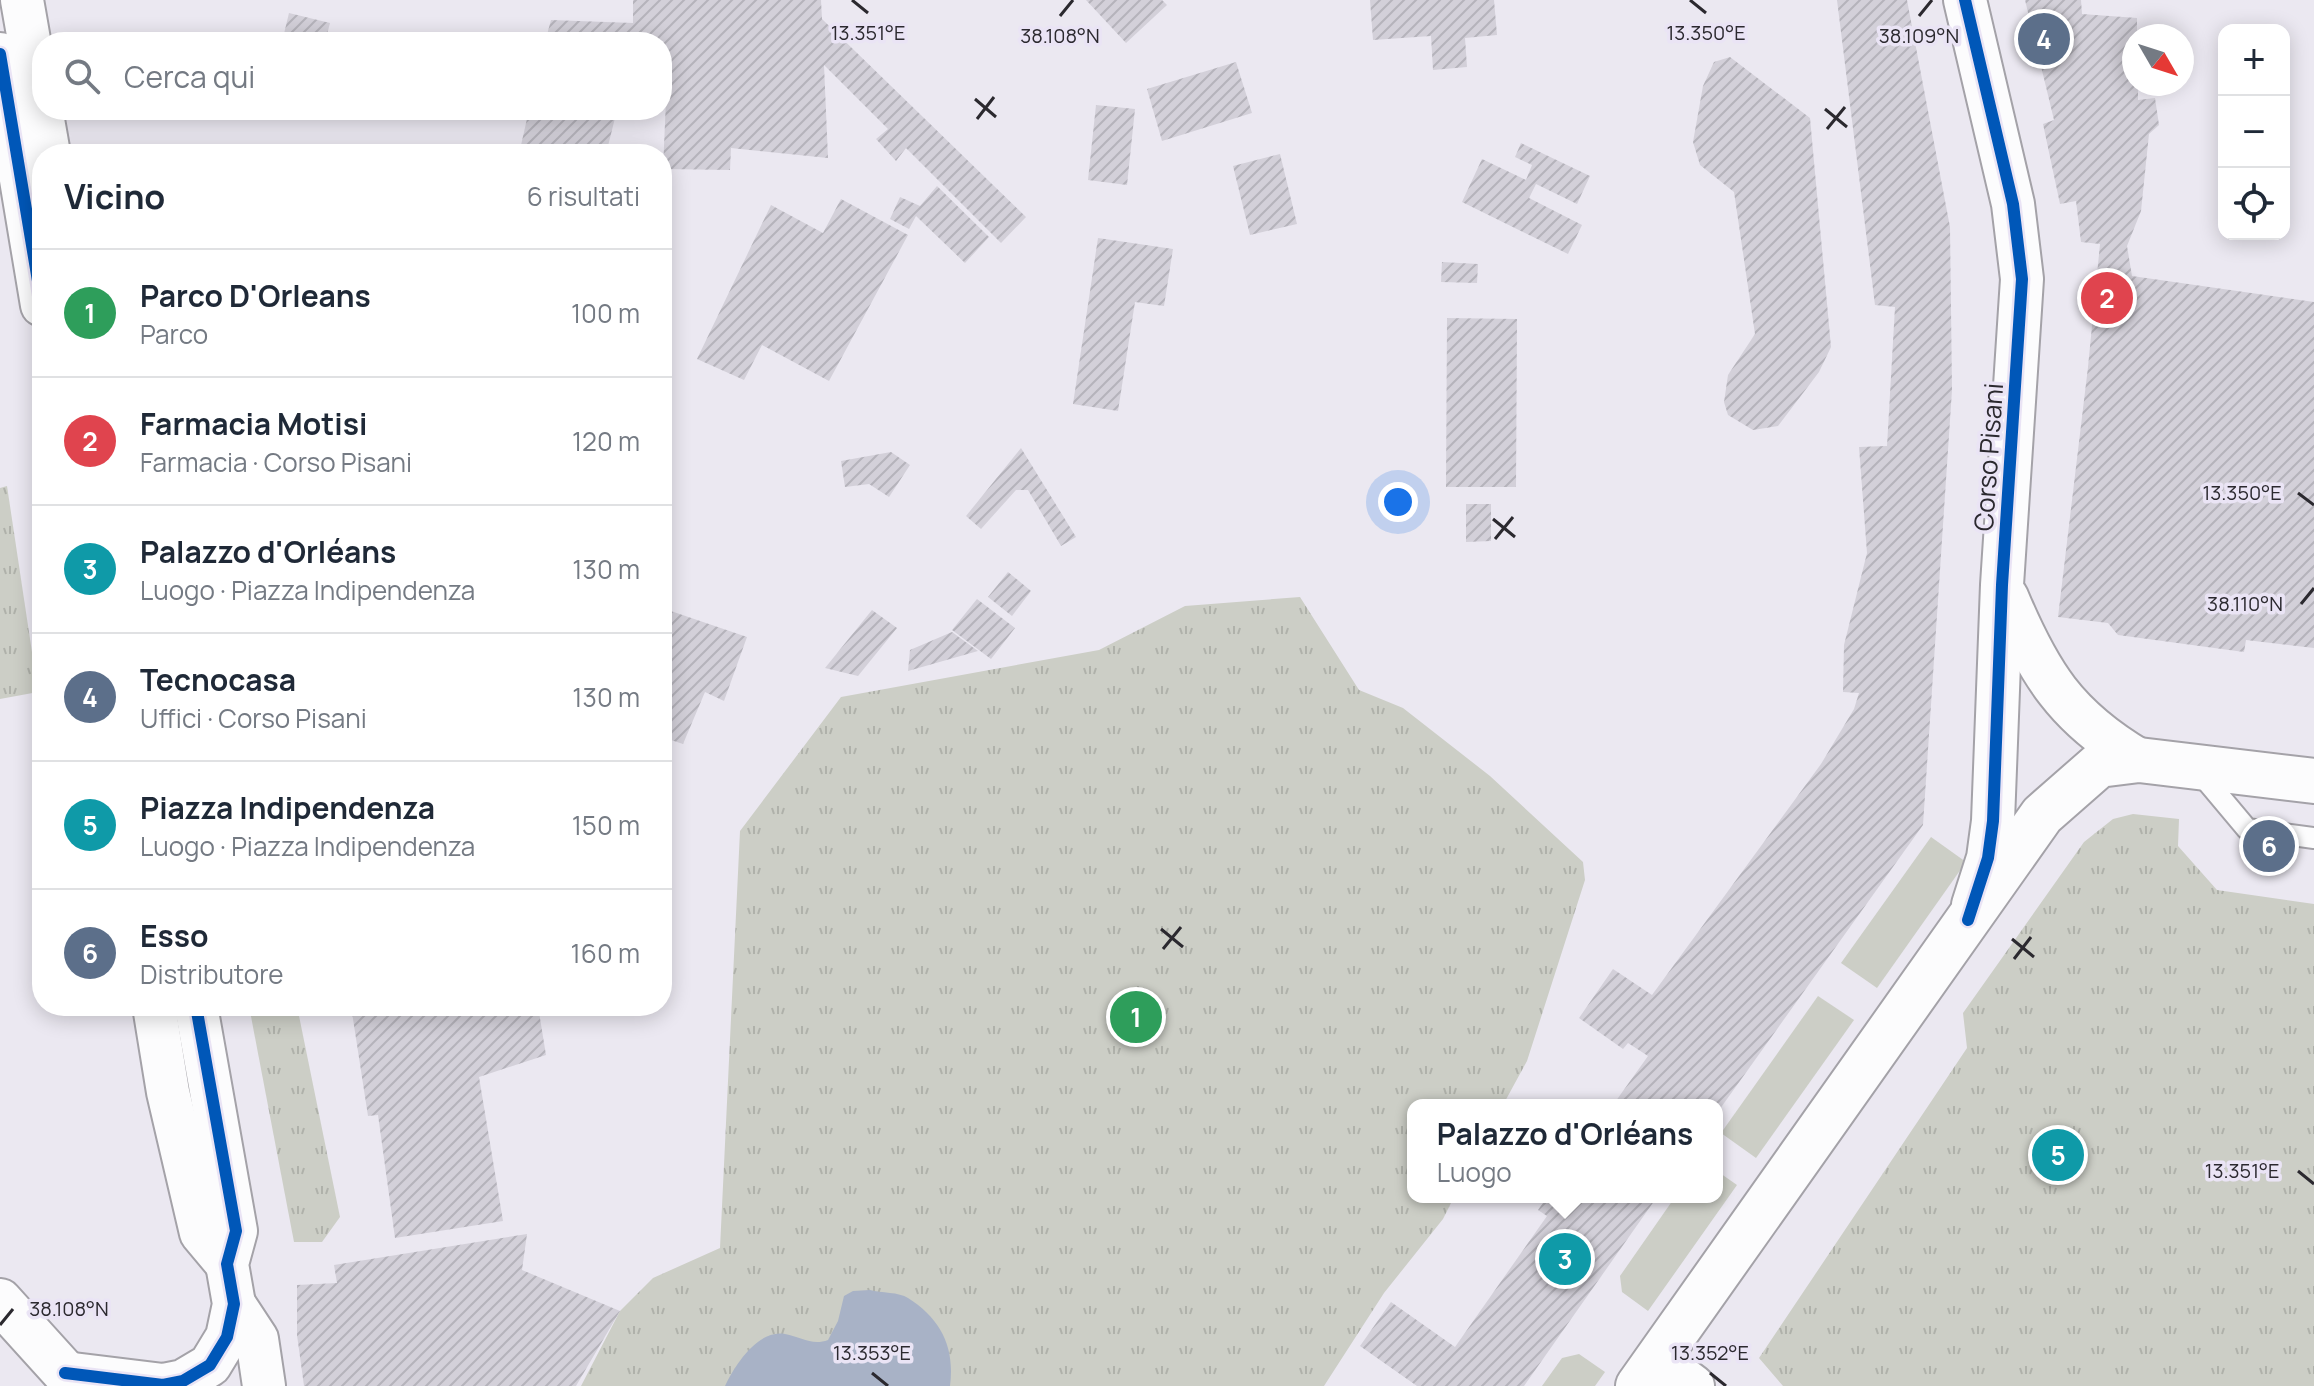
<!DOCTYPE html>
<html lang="it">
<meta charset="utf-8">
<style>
body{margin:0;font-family:Manrope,sans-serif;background:#f6f6f7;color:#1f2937}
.controls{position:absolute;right:24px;top:24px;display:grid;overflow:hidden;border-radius:16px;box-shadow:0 4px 20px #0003}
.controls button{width:72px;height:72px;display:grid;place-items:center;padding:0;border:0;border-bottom:2px solid #e0e1e3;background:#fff;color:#1f2937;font:40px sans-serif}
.compass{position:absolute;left:2122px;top:24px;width:72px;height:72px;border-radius:50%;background:#fff;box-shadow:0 4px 20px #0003;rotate:129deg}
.you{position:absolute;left:1398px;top:502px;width:28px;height:28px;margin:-20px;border:6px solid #fff;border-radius:50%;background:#1a73e8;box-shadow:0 0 0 12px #1a73e833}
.badge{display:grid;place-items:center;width:52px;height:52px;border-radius:50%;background:#111827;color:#fff;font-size:26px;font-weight:700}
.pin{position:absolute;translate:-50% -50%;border:4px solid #fff;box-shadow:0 2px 8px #0006}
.popup{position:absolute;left:1407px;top:1099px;width:316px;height:104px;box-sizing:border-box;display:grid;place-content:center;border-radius:16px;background:#fff;filter:drop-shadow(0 2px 6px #0005);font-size:26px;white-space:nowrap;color:#747a83}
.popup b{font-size:30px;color:#1f2937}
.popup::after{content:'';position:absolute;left:50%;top:100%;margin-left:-16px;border:16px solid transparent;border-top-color:#fff}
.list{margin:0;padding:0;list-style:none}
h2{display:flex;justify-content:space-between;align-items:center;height:104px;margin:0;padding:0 32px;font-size:34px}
h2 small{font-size:26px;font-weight:400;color:#747a83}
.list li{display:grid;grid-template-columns:52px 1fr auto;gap:24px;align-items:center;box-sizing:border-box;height:128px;padding:0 32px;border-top:2px solid #e0e1e3}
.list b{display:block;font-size:30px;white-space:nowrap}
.list p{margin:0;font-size:26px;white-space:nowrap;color:#747a83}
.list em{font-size:26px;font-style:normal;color:#747a83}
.icon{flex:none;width:44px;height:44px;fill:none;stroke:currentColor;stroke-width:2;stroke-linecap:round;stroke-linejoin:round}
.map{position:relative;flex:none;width:2314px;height:1386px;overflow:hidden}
.search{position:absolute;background:#fff;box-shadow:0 4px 20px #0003;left:32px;top:32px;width:640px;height:88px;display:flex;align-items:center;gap:20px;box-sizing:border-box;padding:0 28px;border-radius:32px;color:#747a83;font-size:30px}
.panel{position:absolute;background:#fff;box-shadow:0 4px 20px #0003;left:32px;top:144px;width:640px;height:872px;border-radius:32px}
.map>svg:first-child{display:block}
.grass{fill:url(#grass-tufts)}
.garden{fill:#cccec6}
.water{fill:#a8b2c6}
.building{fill:url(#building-hatch)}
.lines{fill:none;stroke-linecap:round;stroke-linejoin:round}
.lane-casing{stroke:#a4a2a8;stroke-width:24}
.street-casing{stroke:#a4a2a8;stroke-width:46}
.secondary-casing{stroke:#a4a2a8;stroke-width:48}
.lane{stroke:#fcfcfd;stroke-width:20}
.street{stroke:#fcfcfd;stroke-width:42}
.secondary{stroke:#fcfcfd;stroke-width:44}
.cycleway-casing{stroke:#eae4f5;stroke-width:17}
.cycleway{stroke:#0057b8;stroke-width:12}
.ticks{fill:none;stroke:#2b292f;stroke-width:3}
.labels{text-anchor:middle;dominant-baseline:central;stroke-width:7;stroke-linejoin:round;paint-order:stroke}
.street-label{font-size:26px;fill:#2b292f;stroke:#eae4f5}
.ticks-label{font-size:20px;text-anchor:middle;fill:#2b292f;stroke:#eae4f5;stroke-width:7;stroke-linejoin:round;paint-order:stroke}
</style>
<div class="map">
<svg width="2314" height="1386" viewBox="0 0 2314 1386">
<defs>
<pattern id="grass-tufts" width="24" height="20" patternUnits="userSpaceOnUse" patternTransform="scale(2)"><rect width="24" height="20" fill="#cccec6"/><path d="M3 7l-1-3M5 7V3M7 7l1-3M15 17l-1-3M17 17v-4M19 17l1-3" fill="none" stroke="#afb1aa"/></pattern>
<pattern id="building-hatch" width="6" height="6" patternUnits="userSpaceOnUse" patternTransform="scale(2)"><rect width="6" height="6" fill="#d3d0d9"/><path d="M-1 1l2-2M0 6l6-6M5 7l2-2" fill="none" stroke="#b5b3bb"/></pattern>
</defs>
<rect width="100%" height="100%" fill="#ebe8f1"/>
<g class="grass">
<polygon points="7,486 38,692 0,699 0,488"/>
<polygon points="1300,597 1359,690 1403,708 1490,776 1583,862 1585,880 1527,1061 1503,1105 1413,1105 1413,1197 1454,1197 1443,1219 1384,1293 1324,1386 581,1386 620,1311 653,1278 720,1248 740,831 841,697 1099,650 1185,606"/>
<polygon points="2133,814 2179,819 2178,846 2217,890 2314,904 2314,1386 1783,1386 1759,1358 1967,1048 1963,1013 2084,842 2113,819"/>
<polygon points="249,1006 297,1006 340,1217 322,1242 294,1242"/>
</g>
<g class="garden">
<polygon points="1931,837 1966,862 1877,988 1841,963"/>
<polygon points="1818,996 1854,1020 1756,1158 1721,1133"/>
<polygon points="1717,1171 1737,1185 1648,1311 1622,1292 1620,1276 1675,1197 1717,1197"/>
<polygon points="1579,1354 1605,1372 1595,1386 1542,1386 1562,1358"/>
</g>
<path class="water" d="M870 1290C881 1293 899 1292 908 1298 941 1319 955 1347 950 1386H725C735 1365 758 1329 785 1334 801 1337 812 1346 828 1340L838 1321 844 1296 853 1291Z"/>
<g class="building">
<polygon points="633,0 821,0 822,19 1026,217 1001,243 906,148 896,161 876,139 888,129 824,65 828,158 731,148 730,170 663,169 666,100 662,100 662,42 545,42 551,20 633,23"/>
<polygon points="1086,0 1162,0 1167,5 1126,43"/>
<polygon points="1370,0 1494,0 1497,35 1465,38 1467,67 1433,70 1431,36 1373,40"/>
<polygon points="1837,0 1907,0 1950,227 1952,390 1923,825 1717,1113 1717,1105 1613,1105 1648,1056 1628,1043 1623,1049 1579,1018 1613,969 1652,995 1821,764 1854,709 1859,693 1843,692 1844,645 1867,553 1859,447 1887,446 1895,307 1875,305"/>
<polygon points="2025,0 2081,0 2082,14 2137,18 2137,36 2134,36 2134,84 2138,84 2138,100 2155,98 2159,125 2149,134 2141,211 2127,246 2132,276 2314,302 2314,648 2246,640 2244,652 2118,635 2108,623 2058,617 2088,367 2100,244 2081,242 2076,201 2060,204 2043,124 2054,120"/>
<polygon points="289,13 330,23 325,42 282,42"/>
<polygon points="1730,57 1810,118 1831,347 1819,372 1778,426 1753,430 1728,415 1724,402 1728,375 1755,334 1734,192 1700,165 1693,142 1703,86 1714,62"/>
<polygon points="1236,62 1252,113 1162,141 1147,89"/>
<polygon points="1096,105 1135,109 1127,185 1088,180"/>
<polygon points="529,110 617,110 606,154 519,154"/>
<polygon points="1521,143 1590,176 1577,204 1536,184 1529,198 1582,225 1568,254 1462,202 1482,159 1526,180 1532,165 1515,157"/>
<polygon points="1280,154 1297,224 1250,235 1233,166"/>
<polygon points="937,186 989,237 965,263 916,216 909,229 890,219 900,197 920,206"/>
<polygon points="841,199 908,235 829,381 762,345 744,380 697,359 771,205 823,233"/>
<polygon points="1098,238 1173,249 1164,306 1135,302 1118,411 1073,404"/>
<polygon points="1442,262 1478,264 1477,283 1441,282"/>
<polygon points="1447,318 1517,319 1516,487 1446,487"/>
<polygon points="1021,448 1076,537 1061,546 1028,490 1016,490 981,529 966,516"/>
<polygon points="891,452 910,465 889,497 869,484 845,487 841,461"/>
<polygon points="1466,504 1491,504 1491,541 1466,542"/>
<polygon points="1008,572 1031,591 1012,616 988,597"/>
<polygon points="977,599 1015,628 991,659 952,630"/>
<polygon points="662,608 747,637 724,701 705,692 683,744 662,737"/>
<polygon points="872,610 897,628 858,676 825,668"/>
<polygon points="952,632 978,651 908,671 910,650"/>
<polygon points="351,1006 538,1006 546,1055 479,1077 503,1221 395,1238 378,1115 368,1116"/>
<polygon points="1547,1197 1657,1197 1524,1386 1417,1386 1360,1346 1391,1302 1455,1347 1547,1216 1538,1210"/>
<polygon points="527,1234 522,1270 620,1311 576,1386 304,1386 297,1335 297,1285 337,1283 334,1265"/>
</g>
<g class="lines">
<defs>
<polyline id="lane" points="2200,773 2247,829 2314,838"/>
<g id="street">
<polyline points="22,0 49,154"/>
<polyline points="1965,0 2013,204 2022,279 2002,585 1993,821 1988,858 1973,905"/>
<polyline points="0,54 42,305"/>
<path d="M2007 597C2039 674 2066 717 2139 760"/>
<polyline points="154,1006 168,1092 201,1233 227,1264"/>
<polyline points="234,1304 257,1339 264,1386"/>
<polyline points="1657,1359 1693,1386"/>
<polyline points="65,1373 163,1385 183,1381 210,1365 227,1337 234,1304 227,1264 236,1231 196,1006"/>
</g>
<g id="secondary">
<polyline points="0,1301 77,1386"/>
<polyline points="1638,1386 2042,815 2099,765 2139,760 2314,781"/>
</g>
</defs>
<use href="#lane" class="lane-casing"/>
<use href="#street" class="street-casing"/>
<use href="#secondary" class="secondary-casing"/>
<use href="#lane" class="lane"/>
<use href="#street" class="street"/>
<use href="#secondary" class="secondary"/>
<defs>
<g id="cycleway">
<polyline points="1965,0 2013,204 2022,279 2002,585 1993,821 1988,858 1968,920"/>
<polyline points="0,54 42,305"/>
<polyline points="65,1373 163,1385 183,1381 210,1365 227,1337 234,1304 227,1264 236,1231 196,1006"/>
</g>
</defs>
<use href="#cycleway" class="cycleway-casing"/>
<use href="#cycleway" class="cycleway"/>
</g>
<path class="ticks" d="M852 0 868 13M1690 0 1706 13M1060 16 1073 0M1919 16 1932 0M975 99 996 117M1825 109 1847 127M977 119 994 97M1827 129 1845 107M2298 493 2314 505M1493 519 1515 537M1495 539 1513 517M2301 604 2314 588M1161 929 1183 947M2012 939 2034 957M1163 949 1181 927M2014 959 2031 937M2298 1171 2314 1184M0 1325 13 1309M872 1373 888 1386M1710 1373 1726 1386"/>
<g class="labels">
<g class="street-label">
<text transform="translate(1988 457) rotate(-86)">Corso Pisani</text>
</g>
</g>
<g class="ticks-label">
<text x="1706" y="40">13.350°E</text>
<text x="868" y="40">13.351°E</text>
<text x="1060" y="43">38.108°N</text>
<text x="1919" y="43">38.109°N</text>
<text x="2242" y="500">13.350°E</text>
<text x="2245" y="611">38.110°N</text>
<text x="2242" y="1178">13.351°E</text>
<text x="69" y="1316">38.108°N</text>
<text x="872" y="1360">13.353°E</text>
<text x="1710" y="1360">13.352°E</text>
</g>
</svg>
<div class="controls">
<button>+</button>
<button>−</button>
<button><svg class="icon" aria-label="locate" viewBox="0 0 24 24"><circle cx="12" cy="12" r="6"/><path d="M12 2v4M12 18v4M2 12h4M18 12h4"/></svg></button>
</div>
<svg class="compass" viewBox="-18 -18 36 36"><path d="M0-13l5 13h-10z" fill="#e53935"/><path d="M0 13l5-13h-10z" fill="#747a83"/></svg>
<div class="you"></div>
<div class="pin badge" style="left:1136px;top:1017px;background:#2e9e5b">1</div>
<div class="pin badge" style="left:2107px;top:298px;background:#e0444e">2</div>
<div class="pin badge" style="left:1565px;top:1259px;background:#0f9aa8">3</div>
<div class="popup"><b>Palazzo d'Orléans</b>Luogo</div>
<div class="pin badge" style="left:2044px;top:39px;background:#5c6f8a">4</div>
<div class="pin badge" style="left:2058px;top:1155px;background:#0f9aa8">5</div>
<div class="pin badge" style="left:2269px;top:846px;background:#5c6f8a">6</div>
<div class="search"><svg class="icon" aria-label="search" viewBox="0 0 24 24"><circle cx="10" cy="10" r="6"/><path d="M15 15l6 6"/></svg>Cerca qui</div>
<section class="panel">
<h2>Vicino<small>6 risultati</small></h2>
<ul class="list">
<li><span class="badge" style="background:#2e9e5b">1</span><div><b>Parco D'Orleans</b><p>Parco</p></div><em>100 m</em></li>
<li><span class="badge" style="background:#e0444e">2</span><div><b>Farmacia Motisi</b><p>Farmacia · Corso Pisani</p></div><em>120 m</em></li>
<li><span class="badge" style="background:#0f9aa8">3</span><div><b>Palazzo d'Orléans</b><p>Luogo · Piazza Indipendenza</p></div><em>130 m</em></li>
<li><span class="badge" style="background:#5c6f8a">4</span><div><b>Tecnocasa</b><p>Uffici · Corso Pisani</p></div><em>130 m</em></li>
<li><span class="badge" style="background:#0f9aa8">5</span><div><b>Piazza Indipendenza</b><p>Luogo · Piazza Indipendenza</p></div><em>150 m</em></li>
<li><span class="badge" style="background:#5c6f8a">6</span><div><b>Esso</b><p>Distributore</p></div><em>160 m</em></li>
</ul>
</section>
</div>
